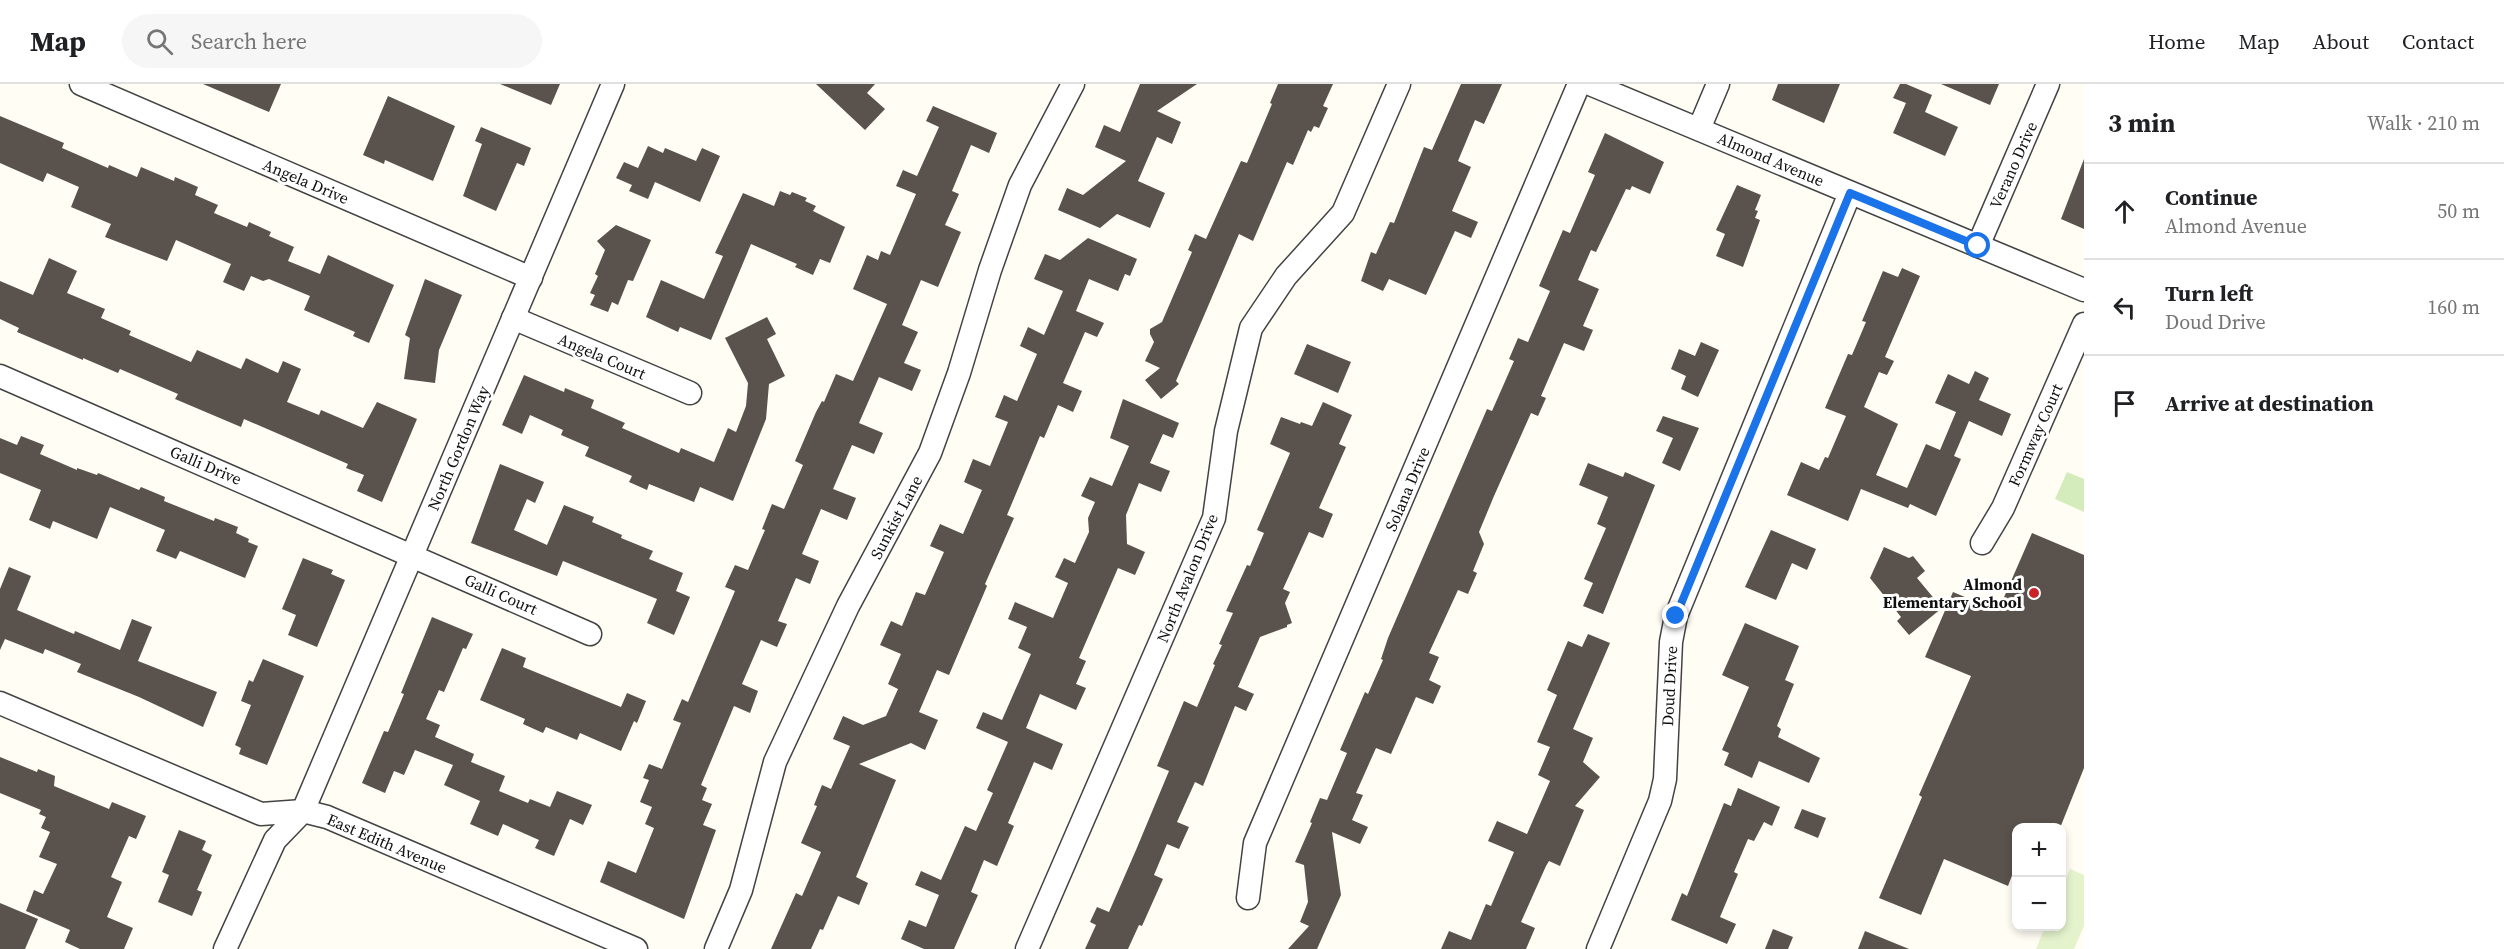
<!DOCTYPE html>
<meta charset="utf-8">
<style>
body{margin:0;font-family:"Source Serif 4",serif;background:#f6f6f6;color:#202124}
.controls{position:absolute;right:18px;bottom:18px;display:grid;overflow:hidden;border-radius:12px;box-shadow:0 3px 9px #0003}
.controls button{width:54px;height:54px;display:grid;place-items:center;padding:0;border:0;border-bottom:2px solid #e0e0e0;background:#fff;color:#202124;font:30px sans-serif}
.stop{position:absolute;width:18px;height:18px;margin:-14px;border:4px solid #1a73e8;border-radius:50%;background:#fff}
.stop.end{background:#1a73e8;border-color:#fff;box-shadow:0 2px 6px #0008}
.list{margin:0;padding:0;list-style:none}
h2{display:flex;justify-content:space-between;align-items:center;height:78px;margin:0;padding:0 24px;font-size:26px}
h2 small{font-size:20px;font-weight:400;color:#757577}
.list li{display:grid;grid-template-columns:39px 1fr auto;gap:18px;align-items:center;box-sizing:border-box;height:96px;padding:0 24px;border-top:2px solid #e0e0e0}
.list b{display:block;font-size:22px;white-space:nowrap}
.list p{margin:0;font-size:20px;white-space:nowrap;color:#757577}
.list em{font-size:20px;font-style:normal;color:#757577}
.icon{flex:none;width:33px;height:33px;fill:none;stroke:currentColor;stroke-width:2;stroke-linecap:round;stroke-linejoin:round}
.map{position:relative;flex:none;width:2084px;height:865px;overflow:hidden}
header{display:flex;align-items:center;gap:36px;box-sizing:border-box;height:84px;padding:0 30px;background:#fff;border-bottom:2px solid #e0e0e0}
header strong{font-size:28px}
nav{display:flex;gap:33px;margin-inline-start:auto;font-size:21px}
.search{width:420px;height:54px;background:#f6f6f6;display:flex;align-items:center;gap:15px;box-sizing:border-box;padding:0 21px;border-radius:33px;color:#757577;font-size:22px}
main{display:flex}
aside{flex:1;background:#fff}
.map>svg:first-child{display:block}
.green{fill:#d4ecbb}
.pitch{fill:#e5f3cd}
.building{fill:#5a524c}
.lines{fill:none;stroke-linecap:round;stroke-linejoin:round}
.minor-casing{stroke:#434343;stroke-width:25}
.minor{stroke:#fff;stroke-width:22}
.route{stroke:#1a73e8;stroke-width:8}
.poi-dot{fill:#c72228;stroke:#fff;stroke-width:2}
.labels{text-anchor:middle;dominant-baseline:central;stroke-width:6;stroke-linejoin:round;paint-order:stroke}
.street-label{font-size:16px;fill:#101010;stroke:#fff}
.poi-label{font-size:16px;font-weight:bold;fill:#101010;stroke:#fff;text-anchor:end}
</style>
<header>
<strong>Map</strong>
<div class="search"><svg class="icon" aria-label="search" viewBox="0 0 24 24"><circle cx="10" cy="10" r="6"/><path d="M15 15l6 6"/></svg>Search here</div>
<nav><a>Home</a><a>Map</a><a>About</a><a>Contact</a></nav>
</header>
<main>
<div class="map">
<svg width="2084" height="865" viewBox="0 0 2084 865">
<rect width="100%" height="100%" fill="#fffdf4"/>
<polygon class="green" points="2067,388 2084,395 2084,428 2055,415"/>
<polygon class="pitch" points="2070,785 2084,791 2084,842 2074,865 2036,865 2045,843 2062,842 2062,804"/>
<g class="building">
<polygon points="203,0 281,0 269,28"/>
<polygon points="500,0 560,0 551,21"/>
<polygon points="816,0 875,0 867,9 885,25 865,46"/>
<polygon points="1140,0 1197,0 1157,27 1181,38 1172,60 1157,53 1138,97 1165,109 1150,144 1117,130 1100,144 1058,126 1067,104 1083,111 1126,77 1095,63 1104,41 1120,48"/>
<polygon points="1278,0 1333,0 1323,22 1328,24 1319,44 1314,42 1311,48 1308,46 1293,81 1287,78 1253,157 1239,150 1176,297 1179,300 1161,315 1145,296 1160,284 1145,277 1154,258 1150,250 1150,245 1162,238 1192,168 1188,166 1195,150 1206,155 1241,77 1247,79 1272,20 1270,19"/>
<polygon points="1461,0 1502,0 1484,40 1475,36 1458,77 1471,83 1452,127 1478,138 1471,154 1455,147 1426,211 1389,195 1383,207 1361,197 1371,168 1376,170 1390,138 1394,139 1424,63 1432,66"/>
<polygon points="1778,0 1840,0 1824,39 1772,16"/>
<polygon points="1900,0 1906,0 1932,11 1925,28 1958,43 1945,72 1893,49 1906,19 1893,14"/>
<polygon points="1941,0 1999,0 1990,21"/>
<polygon points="388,12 455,42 433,97 385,76 384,80 363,71"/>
<polygon points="933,22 997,49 989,69 971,61 952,107 959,110 945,141 961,148 938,203 921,196 902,241 918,248 904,279 921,286 912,307 879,293 859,339 883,349 874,370 852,361 833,405 856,414 847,436 821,425 802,470 819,477 810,500 796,494 778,537 787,540 777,563 761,556 742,600 758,607 750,629 734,622 701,701 707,704 702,716 712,720 703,741 716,746 684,835 600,798 608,777 636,789 654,744 645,740 652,723 640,718 649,696 643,694 649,680 662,685 681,639 673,636 682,615 688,618 735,507 725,503 735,481 748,486 765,446 762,445 772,420 784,425 803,381 795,377 816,328 822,317 824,318 836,290 853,297 887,220 853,205 867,171 878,176 881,167 890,171 916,110 896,102 903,86 917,92 939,43 926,37"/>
<polygon points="0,32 64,59 62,64 108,84 109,81 137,93 141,83 174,97 175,93 198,103 195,111 218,121 214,129 247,143 249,138 271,148 269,152 294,163 288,177 320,190 328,171 394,201 369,259 353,252 355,248 304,226 310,212 269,195 263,197 251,192 244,207 223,198 231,180 176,156 167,177 105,153 111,140 71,123 79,103 47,89 43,98 0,79"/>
<polygon points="481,43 531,64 524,82 517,79 496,127 463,112 482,60 475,57"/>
<polygon points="1605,49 1664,78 1650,110 1632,102 1630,106 1626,105 1596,168 1591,166 1578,196 1599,205 1583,242 1593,246 1584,267 1564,259 1541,312 1546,314 1538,332 1531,329 1494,412 1479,448 1484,460 1473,487 1477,489 1468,510 1458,506 1429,569 1439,573 1429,596 1441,602 1433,620 1416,613 1391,670 1376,664 1356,709 1363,711 1352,736 1368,743 1360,760 1332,748 1341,811 1317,865 1288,865 1309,842 1300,838 1308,818 1304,781 1295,778 1312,739 1310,738 1320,714 1327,716 1347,669 1340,666 1365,608 1368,610 1383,576 1381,575 1388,554 1487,325 1492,327 1514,277 1509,275 1518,254 1528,258 1550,207 1539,202 1563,146 1570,149 1595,91 1588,88"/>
<polygon points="648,62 663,69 665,64 696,77 702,64 720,72 700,118 655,98 648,115 629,107 632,101 616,94 624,78 638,84"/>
<polygon points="2084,75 2084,145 2061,135"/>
<polygon points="1737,101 1761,111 1755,126 1758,127 1755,134 1760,136 1743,183 1716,172 1725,150 1716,146"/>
<polygon points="780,107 790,111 792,108 807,114 805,117 816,122 813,127 845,143 830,179 820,175 813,191 795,183 797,180 751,160 711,256 680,243 678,248 646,233 661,196 704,215 723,172 715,169 743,109 774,122"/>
<polygon points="616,141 651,156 633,197 628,196 618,221 612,218 608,228 590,221 595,211 590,209 598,192 595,190 605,166 597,157"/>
<polygon points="1088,154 1137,175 1130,192 1125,190 1118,207 1089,195 1076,227 1104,239 1097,253 1085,248 1063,299 1082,307 1073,328 1058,321 1044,354 1040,352 1007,431 1014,434 985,500 987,502 949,591 937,586 919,628 938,636 925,666 911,659 859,680 896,696 856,793 868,799 859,821 838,812 823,846 820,845 811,865 771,865 796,809 802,812 821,768 801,759 817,722 814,721 822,701 831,705 850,662 833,655 843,632 863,641 886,632 898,605 888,600 901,570 880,561 891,537 902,542 916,508 925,511 944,468 930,462 940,440 963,450 982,406 964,398 973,375 990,382 1008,338 995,333 1004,311 1017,317 1037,270 1020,262 1028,243 1044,251 1063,207 1034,195 1045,170 1060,176"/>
<polygon points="49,174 77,187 67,209 105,225 101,234 131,247 129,251 191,278 197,266 241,285 246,274 278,289 283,277 301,285 287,318 319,331 321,326 363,344 377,318 417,335 382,418 357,407 364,391 346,384 348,380 244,335 241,343 175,315 178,310 120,285 118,289 83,274 83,276 17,248 19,244 0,235 0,197 33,211"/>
<polygon points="1902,184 1920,192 1885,273 1894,277 1887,291 1879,288 1864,323 1898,340 1876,391 1907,404 1926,360 1940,366 1956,328 1935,319 1948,290 1969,300 1975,287 1989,294 1979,316 2011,330 2002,352 1969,337 1954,372 1961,375 1936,432 1910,420 1908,424 1861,405 1848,437 1787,411 1801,378 1819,386 1825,373 1828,374 1846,332 1825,324 1848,270 1852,271 1866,238 1862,237 1883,187 1898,193"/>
<polygon points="425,195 462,211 439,266 435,299 404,295 410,254 405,251"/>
<polygon points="767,233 776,250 767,255 785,292 769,300 766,335 733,417 700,403 694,418 649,400 647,406 629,398 632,392 585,372 589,363 561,351 563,346 530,331 522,350 502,341 524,291 564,308 565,304 594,316 591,324 625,339 622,344 679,369 681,364 714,378 728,344 736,348 746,322 748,299 725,254"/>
<polygon points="1701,258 1719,266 1698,313 1681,305 1686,292 1671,285 1679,265 1695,272"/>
<polygon points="1307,260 1351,278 1338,309 1294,290"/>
<polygon points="1123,315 1179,339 1173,354 1163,350 1150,379 1170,387 1161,408 1139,399 1126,431 1127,460 1145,468 1135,491 1118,484 1079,574 1086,577 1076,600 1086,604 1076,626 1040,610 1026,644 1063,660 1052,686 1034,678 1008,739 1014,742 997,782 984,776 971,808 978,811 954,865 924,865 901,855 909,836 926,843 939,811 915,801 921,787 941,796 965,742 976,747 993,709 987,706 1008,658 976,644 983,628 1002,636 1031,570 1018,564 1027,543 1008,535 1015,518 1053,534 1068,499 1055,493 1064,474 1075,479 1089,448 1088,434 1095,418 1081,412 1090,393 1112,402 1129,362 1110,354"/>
<polygon points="1323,318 1352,331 1339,360 1346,363 1319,424 1333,430 1323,454 1309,448 1283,505 1290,508 1285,519 1292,539 1287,541 1287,543 1260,553 1238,603 1254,610 1246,627 1235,622 1203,702 1195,698 1177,738 1189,743 1179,765 1167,760 1154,791 1163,795 1142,842 1139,841 1128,865 1085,865 1096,841 1090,838 1097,823 1109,828 1136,766 1169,687 1157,682 1184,617 1197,623 1215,581 1213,580 1222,561 1219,560 1233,529 1226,527 1247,481 1250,482 1264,449 1257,446 1290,369 1270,360 1281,333 1300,340 1301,338 1312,342"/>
<polygon points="1663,332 1699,344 1680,387 1662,379 1673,354 1656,347"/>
<polygon points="21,352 44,361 40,370 77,386 77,384 97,391 98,389 139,406 141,403 165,413 164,417 214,437 215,434 238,443 236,449 249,455 248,458 258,462 245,494 180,467 176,475 156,467 165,446 110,423 97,455 53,437 50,445 29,436 41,406 0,389 0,354 17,361"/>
<polygon points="1588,379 1623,393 1625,388 1655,401 1603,530 1583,522 1593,499 1584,495 1606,444 1597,440 1608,413 1579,401"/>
<polygon points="500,380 544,398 535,419 527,415 514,446 547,461 564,421 594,433 592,438 622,451 621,454 653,467 649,475 683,489 676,507 690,513 674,551 647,539 657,515 563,477 557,492 471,459"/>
<polygon points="1771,446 1816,465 1807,486 1792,479 1776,516 1745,503"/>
<polygon points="2032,449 2084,471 2084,684 2060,744 2016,744 2016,781 2008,802 1944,775 1921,831 1879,814 1922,713 1919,711 1971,592 1925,573 1953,508 1998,527"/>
<polygon points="1884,463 1909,474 1913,472 1925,487 1917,494 1942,524 1909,551 1897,537 1901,533 1870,494"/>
<polygon points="303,474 333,486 331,490 345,496 317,563 288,551 296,531 282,525"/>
<polygon points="9,483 31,492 17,526 74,550 75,547 120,566 132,535 152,543 138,577 217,608 203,643 139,613 77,588 81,580 45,565 43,570 5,555 0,566 0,505"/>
<polygon points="432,533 473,550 466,565 463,564 444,608 439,606 426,635 440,641 435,653 474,670 471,678 505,692 499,707 528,719 530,715 550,723 557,707 592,721 583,741 570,735 554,772 535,764 539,756 503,740 498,752 470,740 480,717 444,701 453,681 415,666 404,691 394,687 385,709 362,699 384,647 388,648 404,610 401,609"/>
<polygon points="1745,539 1799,562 1785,596 1794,600 1777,642 1781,645 1778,653 1820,674 1809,699 1759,677 1752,694 1724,681 1729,669 1722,666 1749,603 1722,591"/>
<polygon points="1588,550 1610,559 1573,645 1593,654 1583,678 1600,693 1575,722 1584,726 1560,782 1549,777 1546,782 1521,838 1535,844 1526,865 1441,865 1449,847 1471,856 1486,820 1491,822 1514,768 1488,757 1497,737 1527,750 1550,697 1538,691 1550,663 1537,658 1557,611 1547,606 1568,557 1582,563"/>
<polygon points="502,564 526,574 523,583 621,623 627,609 646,617 637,639 634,637 621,667 580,649 577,656 546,643 543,649 523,640 525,635 480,616"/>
<polygon points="263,575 304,592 267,681 239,670 241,664 235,661 251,621 241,617 249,596 253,598"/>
<polygon points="0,673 37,688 38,685 55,692 54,702 109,725 112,718 146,732 136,755 129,752 111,793 122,798 107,833 133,844 124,865 80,865 65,858 70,846 26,827 34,806 43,810 57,780 39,773 50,748 41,744 46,733 39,730 41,726 0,709"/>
<polygon points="1738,704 1780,723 1772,742 1764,738 1754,757 1748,755 1734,788 1738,790 1720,833 1736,840 1727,860 1671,836 1682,809 1687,812 1724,719 1731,722"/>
<polygon points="1802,725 1826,734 1818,754 1794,744"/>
<polygon points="179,746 206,757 202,766 212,771 197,806 202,808 192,832 158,818 169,791 162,788"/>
<polygon points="0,819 38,835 25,865 0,865"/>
<polygon points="1773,845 1793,853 1788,865 1765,865"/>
<polygon points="1865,847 1909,865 1858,865"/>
</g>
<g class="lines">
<defs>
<g id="minor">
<polyline points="81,0 531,194"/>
<polyline points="1590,0 2084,206"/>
<polyline points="1699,45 1718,0"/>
<polyline points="1978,162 2048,0"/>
<polyline points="513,234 690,309"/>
<polyline points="0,292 590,550"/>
<polyline points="1982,459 2003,424 2084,240"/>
<polyline points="0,619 261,730 303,727 327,733 636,865"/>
<polyline points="1248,814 1255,759 1579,0"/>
<polyline points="225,865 275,756 303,727 613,0"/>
<polyline points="716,865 741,806 775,678 848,522 930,369 959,289 990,186 1020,101 1073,0"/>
<polyline points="1027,865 1214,434 1226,347 1251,244 1286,192 1343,129 1399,0"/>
<polyline points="1598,865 1660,717 1665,695 1671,558 1676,532 1850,109"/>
</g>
</defs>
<use href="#minor" class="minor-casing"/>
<use href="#minor" class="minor"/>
</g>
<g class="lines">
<polyline class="route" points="1676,532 1850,109 1978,162"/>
</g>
<circle class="poi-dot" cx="2034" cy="509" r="6"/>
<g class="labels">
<g class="street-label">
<text transform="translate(1771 75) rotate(23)">Almond Avenue</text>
<text transform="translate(2013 81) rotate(-66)">Verano Drive</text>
<text transform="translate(306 97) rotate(23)">Angela Drive</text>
<text transform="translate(602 272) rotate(23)">Angela Court</text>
<text transform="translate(2035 351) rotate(-66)">Formway Court</text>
<text transform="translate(458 364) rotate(-67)">North Gordon Way</text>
<text transform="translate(206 381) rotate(23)">Galli Drive</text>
<text transform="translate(1407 405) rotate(-67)">Solana Drive</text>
<text transform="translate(896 433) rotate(-62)">Sunkist Lane</text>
<text transform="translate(1187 494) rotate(-68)">North Avalon Drive</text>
<text transform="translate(501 510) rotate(24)">Galli Court</text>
<text transform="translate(1669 602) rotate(-87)">Doud Drive</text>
<text transform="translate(387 759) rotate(23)">East Edith Avenue</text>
</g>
<g class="poi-label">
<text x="2022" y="500">Almond<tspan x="2022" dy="18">Elementary School</tspan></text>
</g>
</g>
</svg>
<div class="controls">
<button>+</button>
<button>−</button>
</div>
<div class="stop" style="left:1978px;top:162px"></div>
<div class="stop end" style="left:1676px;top:532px"></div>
</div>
<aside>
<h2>3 min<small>Walk · 210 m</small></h2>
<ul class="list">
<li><svg class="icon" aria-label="ahead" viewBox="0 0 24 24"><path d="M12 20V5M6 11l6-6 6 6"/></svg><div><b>Continue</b><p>Almond Avenue</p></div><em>50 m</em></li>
<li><svg class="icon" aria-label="left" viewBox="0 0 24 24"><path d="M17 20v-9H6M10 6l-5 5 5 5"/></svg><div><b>Turn left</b><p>Doud Drive</p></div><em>160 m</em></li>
<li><svg class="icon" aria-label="arrive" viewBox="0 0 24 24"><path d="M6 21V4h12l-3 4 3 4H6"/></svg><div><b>Arrive at destination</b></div></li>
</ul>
</aside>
</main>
